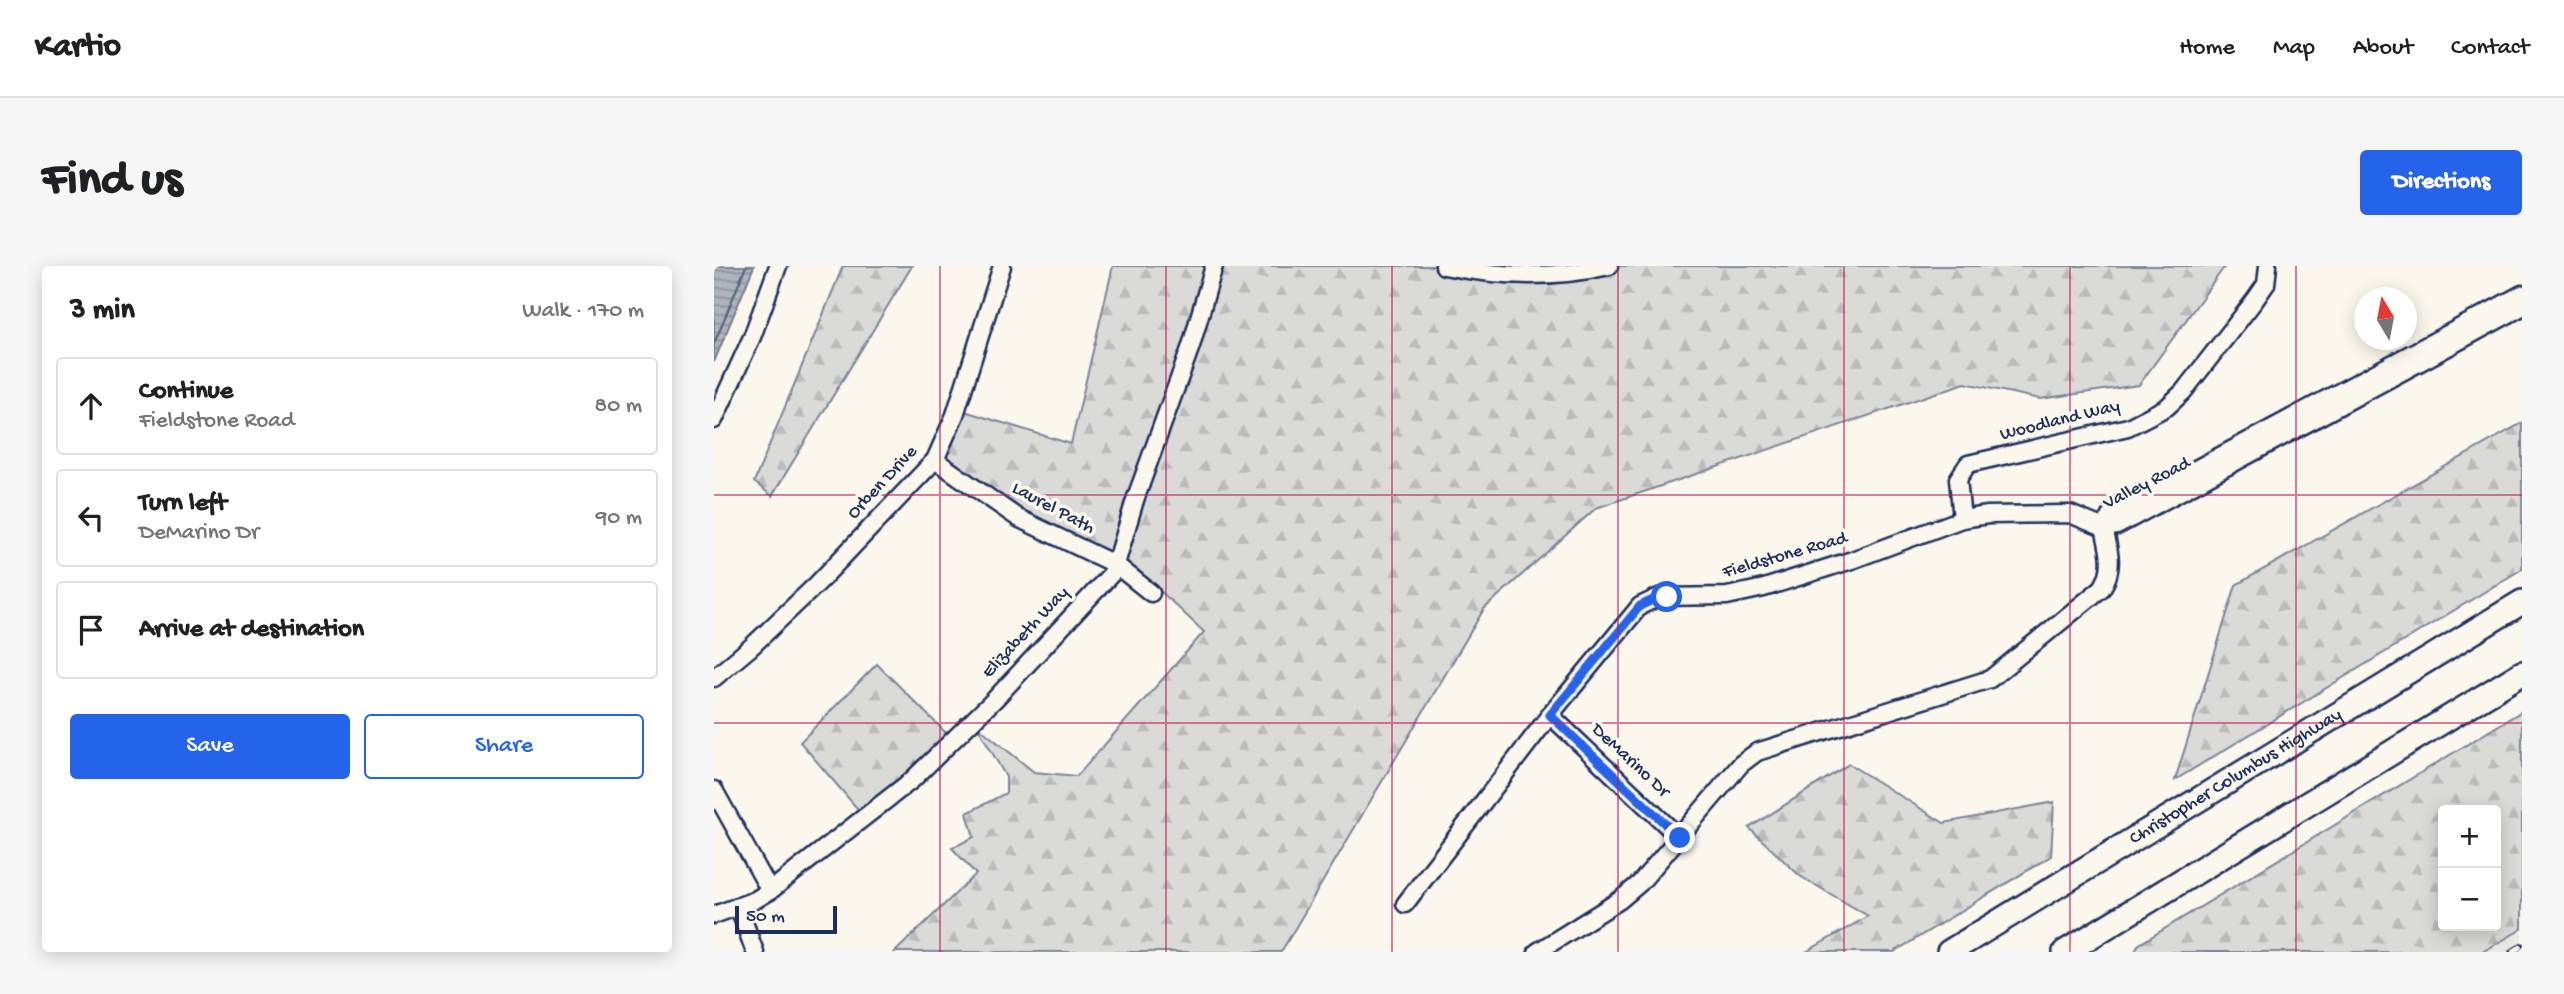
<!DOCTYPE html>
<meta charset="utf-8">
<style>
body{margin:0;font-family:"Gochi Hand",sans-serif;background:#f6f6f6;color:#202124}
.controls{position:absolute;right:21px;bottom:21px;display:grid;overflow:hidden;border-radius:7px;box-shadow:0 4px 18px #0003}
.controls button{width:63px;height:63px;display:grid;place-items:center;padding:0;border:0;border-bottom:2px solid #e0e0e0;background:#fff;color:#202124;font:35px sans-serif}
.compass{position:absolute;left:1640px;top:21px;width:63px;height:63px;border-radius:50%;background:#fff;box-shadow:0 4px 18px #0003;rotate:350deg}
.scale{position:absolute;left:21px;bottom:18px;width:102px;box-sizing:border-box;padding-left:7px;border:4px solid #1b2f5e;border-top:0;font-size:19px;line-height:24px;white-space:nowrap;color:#1b2f5e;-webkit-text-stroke:5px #fbf7ec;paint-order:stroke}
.stop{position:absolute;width:21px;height:21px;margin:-16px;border:5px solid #2563eb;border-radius:50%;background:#fff}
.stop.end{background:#2563eb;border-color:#fff;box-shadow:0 2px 7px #0008}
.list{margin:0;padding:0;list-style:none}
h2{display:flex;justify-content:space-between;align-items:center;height:91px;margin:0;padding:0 28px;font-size:30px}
h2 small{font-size:23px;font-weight:400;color:#757577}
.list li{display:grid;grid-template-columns:46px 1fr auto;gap:21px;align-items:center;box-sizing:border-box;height:98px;margin:0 14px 14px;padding:0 14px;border:2px solid #e0e0e0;border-radius:7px}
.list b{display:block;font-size:26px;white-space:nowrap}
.list p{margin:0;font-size:23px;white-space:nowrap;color:#757577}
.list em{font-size:23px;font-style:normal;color:#757577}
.actions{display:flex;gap:14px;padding:21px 28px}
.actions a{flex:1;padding:16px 0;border:2px solid #2563eb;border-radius:7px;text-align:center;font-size:24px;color:#2563eb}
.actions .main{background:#2563eb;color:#fff}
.icon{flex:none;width:38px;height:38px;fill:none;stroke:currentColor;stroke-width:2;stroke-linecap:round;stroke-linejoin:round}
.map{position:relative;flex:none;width:1808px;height:686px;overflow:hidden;border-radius:7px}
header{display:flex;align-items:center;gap:42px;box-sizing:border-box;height:98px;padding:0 35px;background:#fff;border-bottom:2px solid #e0e0e0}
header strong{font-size:33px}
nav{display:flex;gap:38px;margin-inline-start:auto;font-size:24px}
.intro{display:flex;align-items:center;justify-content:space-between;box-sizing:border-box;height:168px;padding:0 42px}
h1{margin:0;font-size:49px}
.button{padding:18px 32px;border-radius:7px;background:#2563eb;color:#fff;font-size:24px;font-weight:700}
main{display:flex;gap:42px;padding:0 42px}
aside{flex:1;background:#fff;border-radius:7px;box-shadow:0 4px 18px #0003}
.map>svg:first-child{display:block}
.built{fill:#eae8e2}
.forest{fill:url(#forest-firs);stroke:#7a849a;stroke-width:2;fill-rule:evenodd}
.water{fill:url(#water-rules);stroke:#747e96;stroke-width:2}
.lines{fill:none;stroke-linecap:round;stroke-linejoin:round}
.shore{stroke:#566483;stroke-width:2}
.minor-casing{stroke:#1b2f5e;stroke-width:21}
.highway-casing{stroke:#1b2f5e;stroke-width:28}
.minor{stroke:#fbf7ec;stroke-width:16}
.highway{stroke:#fbf7ec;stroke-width:23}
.rail-casing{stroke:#1b2f5e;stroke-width:7}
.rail{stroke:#fbf7ec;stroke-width:4.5;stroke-dasharray:13;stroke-linecap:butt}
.route{stroke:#2563eb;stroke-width:9}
.grid{fill:none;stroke:#c2185b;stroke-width:2;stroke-opacity:0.55}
.labels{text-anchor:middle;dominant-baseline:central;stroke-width:7;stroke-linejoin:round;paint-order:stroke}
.street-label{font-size:19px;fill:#1b2f5e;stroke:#fbf7ec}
</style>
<header>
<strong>Kartio</strong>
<nav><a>Home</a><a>Map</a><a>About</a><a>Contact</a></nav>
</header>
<div class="intro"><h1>Find us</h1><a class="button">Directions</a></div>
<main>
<aside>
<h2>3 min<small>Walk · 170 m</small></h2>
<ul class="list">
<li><svg class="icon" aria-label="ahead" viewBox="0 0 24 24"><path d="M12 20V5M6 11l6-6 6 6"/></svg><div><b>Continue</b><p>Fieldstone Road</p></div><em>80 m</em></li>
<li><svg class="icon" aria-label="left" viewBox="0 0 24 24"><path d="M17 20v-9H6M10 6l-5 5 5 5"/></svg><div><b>Turn left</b><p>DeMarino Dr</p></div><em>90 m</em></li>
<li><svg class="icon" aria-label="arrive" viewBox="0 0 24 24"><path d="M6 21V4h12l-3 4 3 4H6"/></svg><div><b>Arrive at destination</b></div></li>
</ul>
<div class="actions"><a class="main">Save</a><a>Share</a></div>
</aside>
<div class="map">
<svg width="1808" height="686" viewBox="0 0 1808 686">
<defs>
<pattern id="forest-firs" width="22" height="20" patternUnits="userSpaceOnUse" patternTransform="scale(1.75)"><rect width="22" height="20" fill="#dadad7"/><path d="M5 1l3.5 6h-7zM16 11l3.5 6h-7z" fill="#babbbb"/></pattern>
<pattern id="water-rules" width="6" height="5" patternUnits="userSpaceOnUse" patternTransform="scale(1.75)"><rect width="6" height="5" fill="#afb3bb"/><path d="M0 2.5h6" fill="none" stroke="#8e929b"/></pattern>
</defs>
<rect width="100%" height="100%" fill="#fbf7ec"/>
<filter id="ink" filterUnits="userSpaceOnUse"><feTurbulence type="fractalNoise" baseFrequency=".0143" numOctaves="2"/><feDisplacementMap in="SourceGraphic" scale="14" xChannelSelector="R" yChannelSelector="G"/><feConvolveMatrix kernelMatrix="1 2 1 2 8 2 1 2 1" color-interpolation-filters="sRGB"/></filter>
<g filter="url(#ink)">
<polygon class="built" points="1808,663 1808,686 1768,686"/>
<g class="forest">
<polygon points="129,0 198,0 58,230 40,216"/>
<polygon points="399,0 1511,0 1425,119 1326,133 1251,117 882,242 770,343 567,686 181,686 262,608 238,582 260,571 253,547 292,527 292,511 263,460 320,506 363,510 490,366 424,304 308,243 229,195 247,144 357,178"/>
<polygon points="1808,157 1808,303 1461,514 1522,319"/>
<polygon points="163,398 235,470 148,548 86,476"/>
<path d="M1808 445V663L1768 686H1421L1424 679ZM1729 544H1782V660H1729Z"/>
<polygon points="1135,498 1230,557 1340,536 1337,590 1180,686 1092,686 1154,650 1086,610 1035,562"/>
</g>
<polygon class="water" points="0,0 40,0 0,96"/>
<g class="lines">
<polyline class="shore" points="0,78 32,0"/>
<defs>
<g id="minor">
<path d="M730 0C785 11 840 13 895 0"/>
<polyline points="0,154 38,71 64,0"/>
<polyline points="221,194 304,252 402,299 437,327"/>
<polyline points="1248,253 1244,213 1254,198 1414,161 1453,141 1469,126 1541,34 1552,18 1554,0"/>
<polyline points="1390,262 1396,250 1409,242 1808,28"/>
<polyline points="1390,262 1403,260 1808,41"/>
<polyline points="0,412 37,381 103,318 221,194 241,149 288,0"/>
<polyline points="836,449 966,572"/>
<polyline points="0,524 56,625"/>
<polyline points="691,638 836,449 926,340 945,331 1013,330 1050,322 1138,294 1248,253 1274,249 1356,248 1390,262"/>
<polyline points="24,640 41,686"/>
<polyline points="0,649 41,634 56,625 198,514 281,433 400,305 421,234 477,80 500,0"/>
<path d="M823 686 906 634 926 617 1027 498 1043 486 1276 413 1388 322C1401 302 1395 284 1390 262"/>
</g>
<g id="highway">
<path id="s1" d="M1235 686 1808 336"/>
<polyline points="1351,686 1808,407"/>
</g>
</defs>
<use href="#minor" class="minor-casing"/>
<use href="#highway" class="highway-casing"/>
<use href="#minor" class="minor"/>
<use href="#highway" class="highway"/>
<defs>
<polyline id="rail" points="1798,686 1808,680"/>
</defs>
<use href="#rail" class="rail-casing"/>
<use href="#rail" class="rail"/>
</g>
</g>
<g class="lines" filter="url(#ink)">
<polyline class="route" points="953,331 945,331 926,340 836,449 966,572"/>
</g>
<path class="grid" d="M226 0V686M452 0V686M678 0V686M904 0V686M1130 0V686M1356 0V686M1582 0V686M0 229H1808M0 457H1808"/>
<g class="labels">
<g class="street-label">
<text transform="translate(1346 155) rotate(-14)">Woodland Way</text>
<text transform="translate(169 217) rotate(-47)">Orben Drive</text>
<text transform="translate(1433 218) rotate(-27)">Valley Road</text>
<text transform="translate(339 243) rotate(28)">Laurel Path</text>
<text transform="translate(1071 290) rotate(-16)">Fieldstone Road</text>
<text transform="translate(312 367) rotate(-47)">Elizabeth Way</text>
<text transform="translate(916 495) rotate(43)">DeMarino Dr</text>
<text stroke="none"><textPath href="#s1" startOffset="336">Christopher Columbus Highway</textPath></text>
</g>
</g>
</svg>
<div class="controls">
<button>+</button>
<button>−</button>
</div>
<svg class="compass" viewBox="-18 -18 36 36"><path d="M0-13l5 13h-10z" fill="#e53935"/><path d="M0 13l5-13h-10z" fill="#757577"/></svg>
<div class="scale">50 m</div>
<div class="stop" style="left:953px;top:331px"></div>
<div class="stop end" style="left:966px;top:572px"></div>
</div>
</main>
